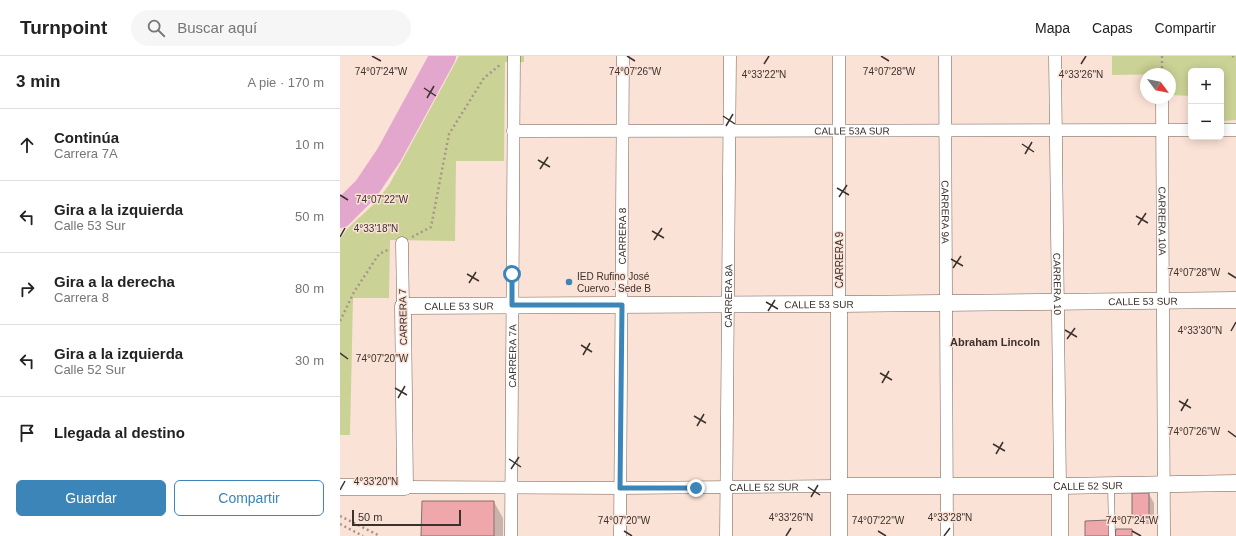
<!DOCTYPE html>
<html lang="es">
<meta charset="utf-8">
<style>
body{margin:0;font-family:Helvetica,sans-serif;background:#f6f6f6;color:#222}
.controls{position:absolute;right:12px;top:12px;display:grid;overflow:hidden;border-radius:6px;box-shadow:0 2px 10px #0003}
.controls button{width:36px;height:36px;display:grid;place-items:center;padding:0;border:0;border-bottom:1px solid #e0e0e0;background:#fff;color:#222;font:20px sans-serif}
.compass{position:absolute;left:800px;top:12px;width:36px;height:36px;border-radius:50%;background:#fff;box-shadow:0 2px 10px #0003;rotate:122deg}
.scale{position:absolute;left:12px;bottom:10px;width:109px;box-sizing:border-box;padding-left:4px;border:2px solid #3b312d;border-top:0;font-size:11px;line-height:14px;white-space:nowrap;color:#3b312d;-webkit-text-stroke:3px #fbe2d6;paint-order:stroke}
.stop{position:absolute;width:12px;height:12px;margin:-9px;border:3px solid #3b85b9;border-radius:50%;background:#fff}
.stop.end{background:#3b85b9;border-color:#fff;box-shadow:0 1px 4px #0008}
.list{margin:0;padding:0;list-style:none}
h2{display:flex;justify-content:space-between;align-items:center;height:52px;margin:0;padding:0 16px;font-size:17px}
h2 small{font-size:13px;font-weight:400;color:#767676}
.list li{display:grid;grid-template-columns:26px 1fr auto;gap:12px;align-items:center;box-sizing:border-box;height:72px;padding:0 16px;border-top:1px solid #e0e0e0}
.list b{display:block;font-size:15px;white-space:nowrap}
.list p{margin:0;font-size:13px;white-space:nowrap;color:#767676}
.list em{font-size:13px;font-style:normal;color:#767676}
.actions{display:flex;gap:8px;padding:12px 16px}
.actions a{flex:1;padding:9px 0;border:1px solid #3b85b9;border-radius:6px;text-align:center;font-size:14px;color:#3b85b9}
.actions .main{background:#3b85b9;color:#fff}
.icon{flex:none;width:22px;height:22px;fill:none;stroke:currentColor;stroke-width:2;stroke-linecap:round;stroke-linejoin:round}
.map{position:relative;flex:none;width:896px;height:480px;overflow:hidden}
header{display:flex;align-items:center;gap:24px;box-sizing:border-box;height:56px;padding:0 20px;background:#fff;border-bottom:1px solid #e0e0e0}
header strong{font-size:19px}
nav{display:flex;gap:22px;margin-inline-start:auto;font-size:14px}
.search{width:280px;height:36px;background:#f6f6f6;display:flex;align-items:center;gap:10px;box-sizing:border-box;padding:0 14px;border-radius:22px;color:#767676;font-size:15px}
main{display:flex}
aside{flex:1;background:#fff}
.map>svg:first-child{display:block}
.green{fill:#cbd295}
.shadow{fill:#0003}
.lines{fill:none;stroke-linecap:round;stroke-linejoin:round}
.river{stroke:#e3a6cc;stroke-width:26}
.building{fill:#f0a7ac;stroke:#876e6f}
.service-casing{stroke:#745f55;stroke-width:7}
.minor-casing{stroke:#745f55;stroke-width:13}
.tertiary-casing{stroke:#745f55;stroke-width:17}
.path{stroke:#a7958c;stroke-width:2.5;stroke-dasharray:2 3;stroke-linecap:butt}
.service{stroke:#fff;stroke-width:6}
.minor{stroke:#fff;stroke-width:12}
.tertiary{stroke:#fff;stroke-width:16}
.route{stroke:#3b85b9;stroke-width:5}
.ticks{fill:none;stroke:#3b312d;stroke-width:1.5}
.poi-dot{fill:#3b85b9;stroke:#fbe2d6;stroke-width:1.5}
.labels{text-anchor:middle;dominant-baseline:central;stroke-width:3;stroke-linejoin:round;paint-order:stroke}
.street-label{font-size:10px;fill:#3b312d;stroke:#fbe2d6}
.poi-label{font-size:10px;fill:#3b312d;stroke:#fbe2d6;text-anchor:start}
.neighbourhood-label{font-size:11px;font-weight:bold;fill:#3b312d;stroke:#fbe2d6}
.ticks-label{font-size:10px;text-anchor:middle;fill:#3b312d;stroke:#fbe2d6;stroke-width:3;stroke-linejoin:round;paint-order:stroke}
</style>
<header>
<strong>Turnpoint</strong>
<div class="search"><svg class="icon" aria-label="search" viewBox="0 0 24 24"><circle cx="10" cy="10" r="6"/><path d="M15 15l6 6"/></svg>Buscar aquí</div>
<nav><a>Mapa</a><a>Capas</a><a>Compartir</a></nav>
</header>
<main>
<aside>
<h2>3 min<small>A pie · 170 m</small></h2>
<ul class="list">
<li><svg class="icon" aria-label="ahead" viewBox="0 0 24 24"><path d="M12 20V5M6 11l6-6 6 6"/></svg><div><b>Continúa</b><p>Carrera 7A</p></div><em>10 m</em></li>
<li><svg class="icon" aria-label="left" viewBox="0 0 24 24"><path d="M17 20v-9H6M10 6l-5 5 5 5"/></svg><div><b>Gira a la izquierda</b><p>Calle 53 Sur</p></div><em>50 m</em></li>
<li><svg class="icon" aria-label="right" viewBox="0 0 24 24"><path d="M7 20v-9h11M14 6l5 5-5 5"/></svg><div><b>Gira a la derecha</b><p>Carrera 8</p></div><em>80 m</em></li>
<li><svg class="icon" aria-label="left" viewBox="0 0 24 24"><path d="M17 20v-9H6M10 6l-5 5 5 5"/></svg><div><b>Gira a la izquierda</b><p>Calle 52 Sur</p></div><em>30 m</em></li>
<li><svg class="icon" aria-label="arrive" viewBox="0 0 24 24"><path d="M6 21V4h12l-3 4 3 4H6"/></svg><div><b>Llegada al destino</b></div></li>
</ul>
<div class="actions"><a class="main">Guardar</a><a>Compartir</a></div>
</aside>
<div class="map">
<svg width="896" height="480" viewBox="0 0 896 480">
<rect width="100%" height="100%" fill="#fbe2d6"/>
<g class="green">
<polygon points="119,0 184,0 184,6 165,6 164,105 116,105 115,185 50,184 49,242 13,242 10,379 0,379 0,183 8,172 35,147 49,129"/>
<polygon points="772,0 896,0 896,64 881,65 881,15 851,15 851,40 830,39 830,18 772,19"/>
</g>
<g class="shadow">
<polygon points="809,438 814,447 814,468 798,468 793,460"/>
<polygon points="154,446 163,462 163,480 82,480"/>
</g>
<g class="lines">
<polyline class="river" points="0,159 26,133 49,99 103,0"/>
</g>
<g class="building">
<rect x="792" y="437" width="17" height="23"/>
<polygon points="82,445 154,445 154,480 81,480"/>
<polygon points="769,464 770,480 745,480 745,465"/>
<polygon points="776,473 792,473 792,480 775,480"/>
</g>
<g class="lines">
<defs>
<polyline id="service" points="771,430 772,480"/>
<g id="minor">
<path id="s1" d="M605 0 607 480"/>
<path id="s2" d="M715 0 720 430"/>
<path id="s3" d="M822 42 824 480"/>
<polyline points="881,74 896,74"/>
<path id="s4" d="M173 75 851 74"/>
<polyline points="62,187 63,250"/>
<polyline points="499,248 499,0"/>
<path id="s5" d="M65 431 280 432 498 430"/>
<path id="s6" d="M171 480 174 0"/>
<path id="s7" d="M280 480 283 0"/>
<path id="s8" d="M386 480 390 0"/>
</g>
<g id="tertiary">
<polyline points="499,248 499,480"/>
<path id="s9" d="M498 430H720L896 427"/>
<polyline points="720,430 720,480"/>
<path id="s10" d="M0 431H65L63 250 499 248 896 244"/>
</g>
</defs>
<use href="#service" class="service-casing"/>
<use href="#minor" class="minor-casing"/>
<use href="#tertiary" class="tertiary-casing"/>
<g class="path">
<polyline points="822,0 822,18"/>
<polyline points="892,0 896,1"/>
<polyline points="72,181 91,171 109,78 144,22 161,8"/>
<polyline points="0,265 14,236 39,198 50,193"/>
<polyline points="0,460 40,480"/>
<polyline points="0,468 23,480"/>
</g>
<use href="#service" class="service"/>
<use href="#minor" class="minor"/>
<use href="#tertiary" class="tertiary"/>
</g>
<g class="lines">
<polyline class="route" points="172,218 172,249 282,249 280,432 356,432"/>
</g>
<path class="ticks" d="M32 0 41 5M287 0 295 5M541 0 549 5M424 8 429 0M741 8 746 0M84 32 96 40M87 42 94 30M383 60 395 68M386 70 393 58M682 88 694 96M685 98 692 86M198 104 210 111M200 113 208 101M497 132 509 139M0 139 8 144M499 141 507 129M796 160 808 167M798 169 806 157M312 175 324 182M0 181 5 172M314 184 322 172M611 203 623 210M613 212 621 200M888 217 896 222M127 218 139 225M129 227 136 216M426 246 438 253M428 255 435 244M725 274 737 281M891 275 896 266M727 283 735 272M241 289 252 296M0 297 8 303M243 299 250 287M540 317 552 324M542 327 549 315M55 332 67 339M58 342 65 330M839 345 851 352M841 355 848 343M354 360 366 367M357 370 364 358M888 375 896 381M653 388 665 395M656 398 663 386M169 403 181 411M171 413 179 401M468 431 480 439M0 434 5 425M471 441 478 429M284 475 292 480M538 475 546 480M792 475 801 480M446 480 451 472M604 480 610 472"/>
<circle class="poi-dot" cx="229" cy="226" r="4"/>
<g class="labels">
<g class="street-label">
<text stroke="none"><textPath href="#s4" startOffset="339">CALLE 53A SUR</textPath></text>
<text stroke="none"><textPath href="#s1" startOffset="156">CARRERA 9A</textPath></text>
<text stroke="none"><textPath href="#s3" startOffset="123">CARRERA 10A</textPath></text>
<text stroke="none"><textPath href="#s7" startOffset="300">CARRERA 8</textPath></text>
<text transform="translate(499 204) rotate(-90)">CARRERA 9</text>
<text stroke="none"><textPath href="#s2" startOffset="228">CARRERA 10</textPath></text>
<text stroke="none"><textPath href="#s8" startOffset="240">CARRERA 8A</textPath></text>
<text stroke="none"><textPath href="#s10" startOffset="986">CALLE 53 SUR</textPath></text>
<text stroke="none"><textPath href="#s10" startOffset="662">CALLE 53 SUR</textPath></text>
<text stroke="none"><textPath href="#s10" startOffset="302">CALLE 53 SUR</textPath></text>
<text transform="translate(63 261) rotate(-91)">CARRERA 7</text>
<text stroke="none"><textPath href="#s6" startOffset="180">CARRERA 7A</textPath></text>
<text stroke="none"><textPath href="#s9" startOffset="250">CALLE 52 SUR</textPath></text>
<text stroke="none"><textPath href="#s5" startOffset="359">CALLE 52 SUR</textPath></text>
</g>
<g class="poi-label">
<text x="237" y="220">IED Rufino José<tspan x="237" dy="12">Cuervo - Sede B</tspan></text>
</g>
<g class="neighbourhood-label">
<text x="655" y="286">Abraham Lincoln</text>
</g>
</g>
<g class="ticks-label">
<text x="41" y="19">74°07'24"W</text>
<text x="295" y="19">74°07'26"W</text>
<text x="549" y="19">74°07'28"W</text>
<text x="424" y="22">4°33'22"N</text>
<text x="741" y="22">4°33'26"N</text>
<text x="42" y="147">74°07'22"W</text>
<text x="36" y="176">4°33'18"N</text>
<text x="854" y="220">74°07'28"W</text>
<text x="860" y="278">4°33'30"N</text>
<text x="42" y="306">74°07'20"W</text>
<text x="854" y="379">74°07'26"W</text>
<text x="36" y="429">4°33'20"N</text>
<text x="451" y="465">4°33'26"N</text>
<text x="610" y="465">4°33'28"N</text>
<text x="284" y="468">74°07'20"W</text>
<text x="538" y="468">74°07'22"W</text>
<text x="792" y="468">74°07'24"W</text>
</g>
</svg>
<div class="controls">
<button>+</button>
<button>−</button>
</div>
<svg class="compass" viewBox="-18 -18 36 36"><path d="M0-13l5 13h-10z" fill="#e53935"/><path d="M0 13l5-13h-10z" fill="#767676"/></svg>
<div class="scale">50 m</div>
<div class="stop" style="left:172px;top:218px"></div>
<div class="stop end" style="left:356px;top:432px"></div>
</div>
</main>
